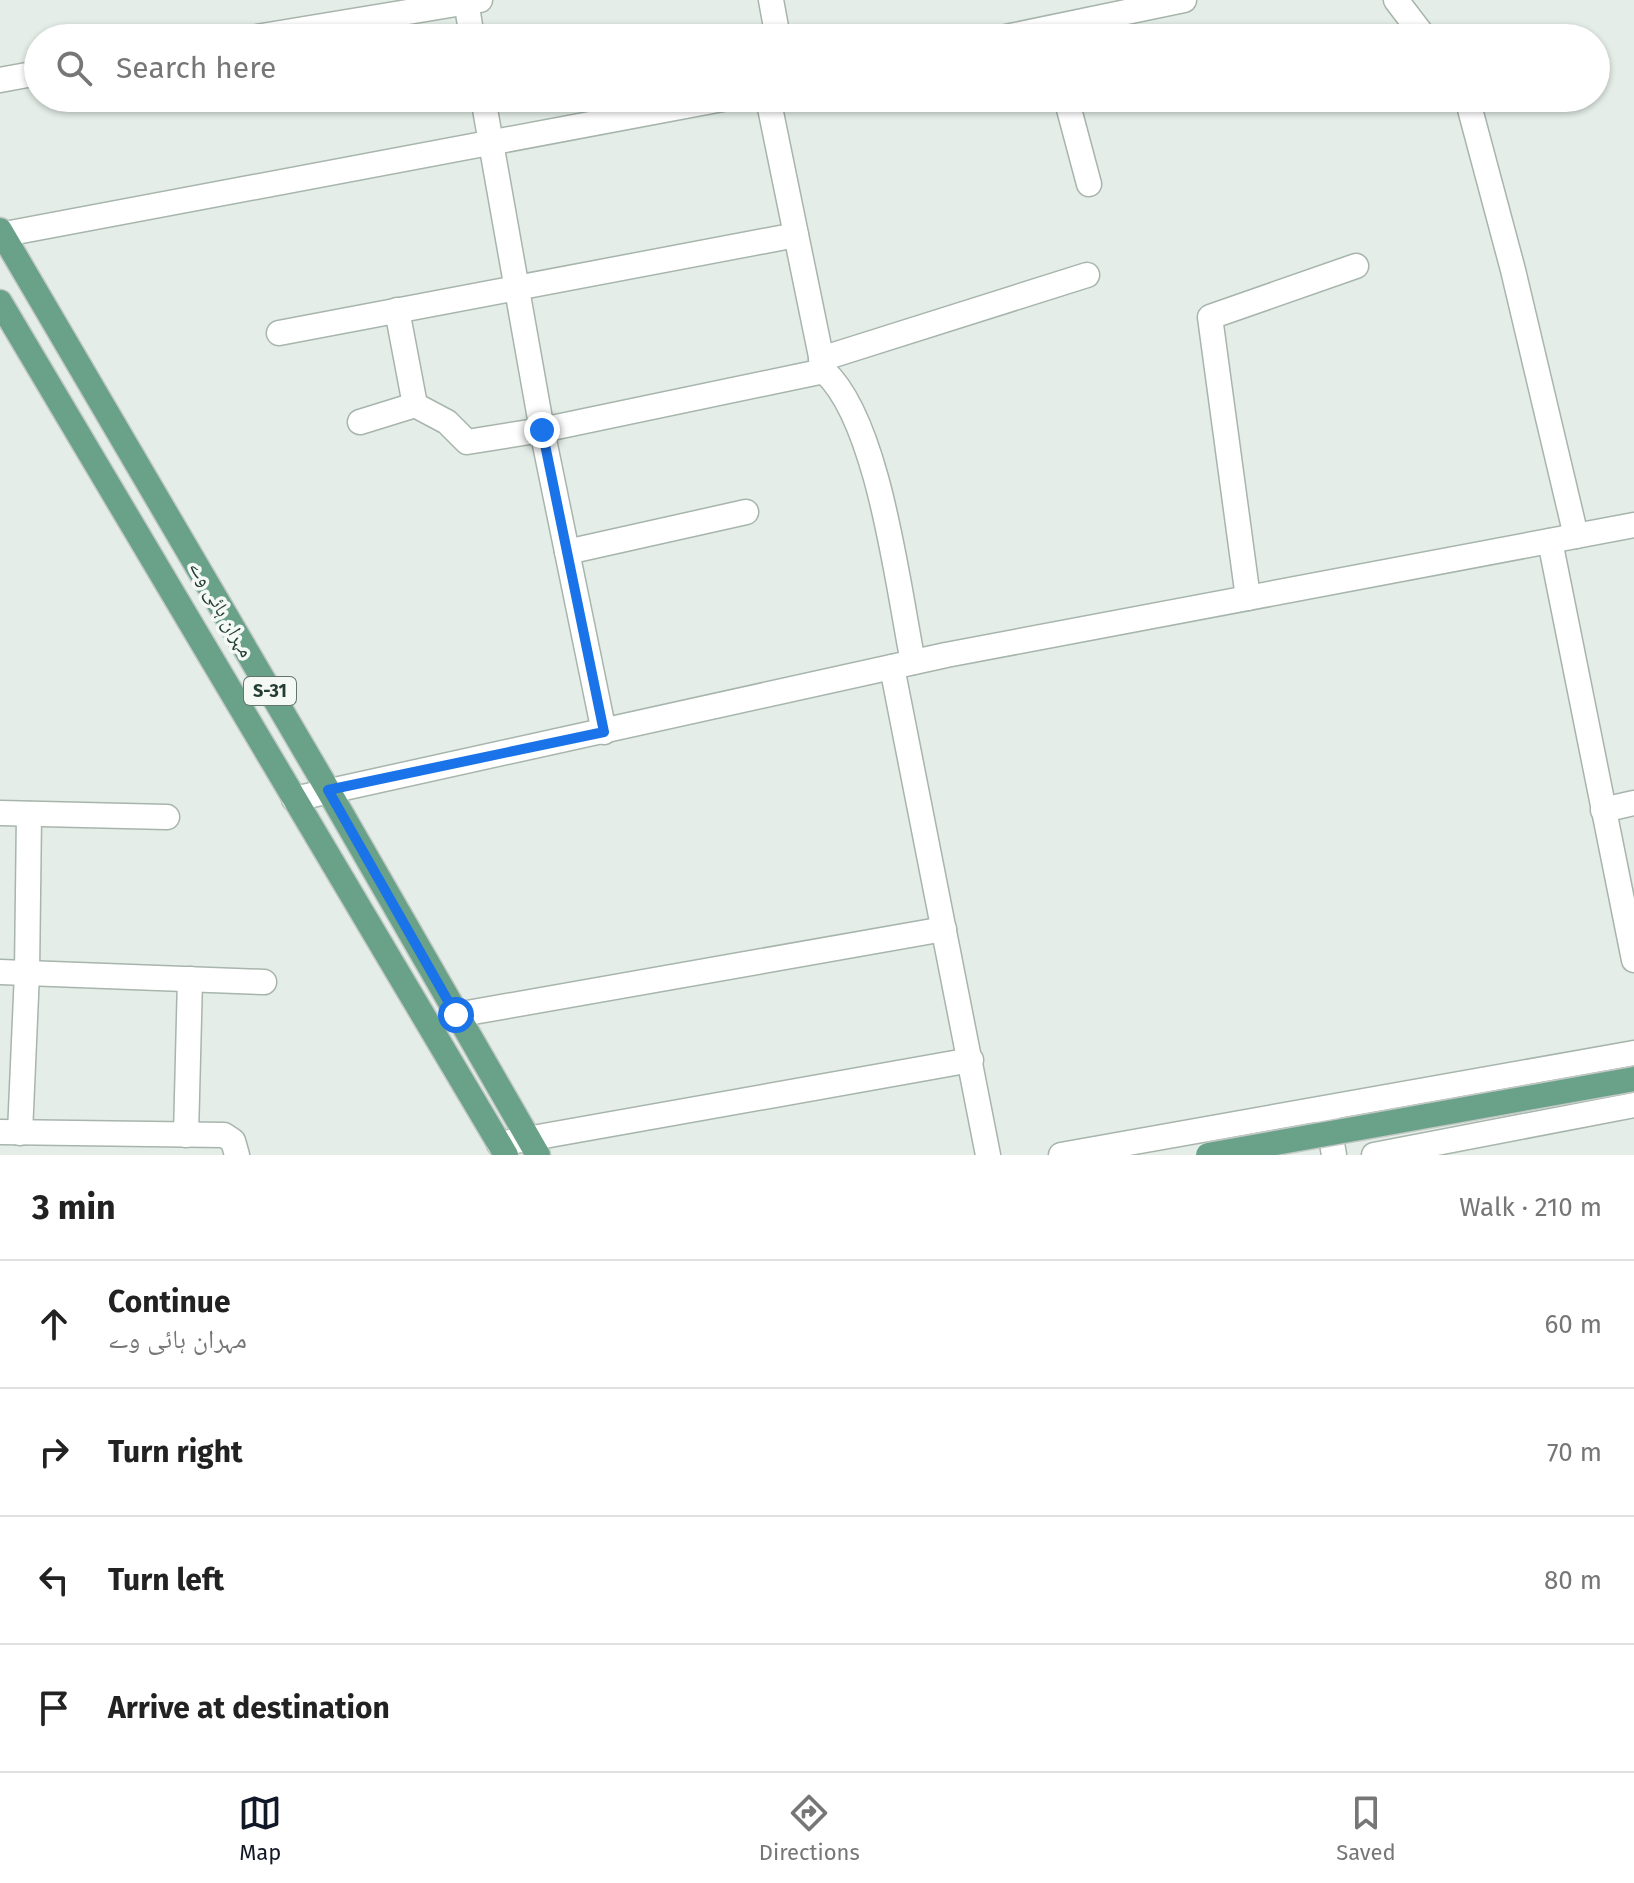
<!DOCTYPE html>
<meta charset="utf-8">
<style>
body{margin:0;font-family:"Fira Sans","Noto Naskh Arabic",sans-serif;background:#f2f2f2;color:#222}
.stop{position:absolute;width:24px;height:24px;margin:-18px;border:6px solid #1a73e8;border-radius:50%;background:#fff}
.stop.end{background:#1a73e8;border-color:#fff;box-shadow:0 2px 8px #0008}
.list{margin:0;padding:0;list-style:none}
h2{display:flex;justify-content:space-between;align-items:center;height:104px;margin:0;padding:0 32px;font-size:34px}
h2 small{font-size:26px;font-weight:400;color:#767676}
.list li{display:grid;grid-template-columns:52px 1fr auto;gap:24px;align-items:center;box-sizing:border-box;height:128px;padding:0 32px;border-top:2px solid #e0e0e0}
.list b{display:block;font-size:30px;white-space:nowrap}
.list p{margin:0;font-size:26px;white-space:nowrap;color:#767676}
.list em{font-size:26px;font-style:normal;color:#767676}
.icon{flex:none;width:44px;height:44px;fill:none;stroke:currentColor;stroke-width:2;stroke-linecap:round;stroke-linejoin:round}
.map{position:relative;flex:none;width:1634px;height:1155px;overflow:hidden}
.search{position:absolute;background:#fff;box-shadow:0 2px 6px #0004;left:24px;right:24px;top:24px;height:88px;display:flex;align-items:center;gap:20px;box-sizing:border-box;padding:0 28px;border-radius:44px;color:#767676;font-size:30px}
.sheet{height:616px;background:#fff}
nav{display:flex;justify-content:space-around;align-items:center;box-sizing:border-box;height:112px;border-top:2px solid #e0e0e0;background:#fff;font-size:22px;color:#767676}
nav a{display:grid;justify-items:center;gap:4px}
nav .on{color:#111827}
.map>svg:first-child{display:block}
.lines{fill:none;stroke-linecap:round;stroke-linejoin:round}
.minor-casing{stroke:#a7b5ad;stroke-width:27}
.major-casing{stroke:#c2c9c6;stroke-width:27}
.minor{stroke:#fff;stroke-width:24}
.major{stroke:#6aa189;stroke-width:24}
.major-bridge-casing{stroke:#c2c9c6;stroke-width:27;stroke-linecap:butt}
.major-bridge{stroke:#6aa189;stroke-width:24}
.route{stroke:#1a73e8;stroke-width:10}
.labels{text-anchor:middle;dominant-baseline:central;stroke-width:7;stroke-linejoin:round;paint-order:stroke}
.shield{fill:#f4f9f6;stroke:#62766d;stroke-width:2}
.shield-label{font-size:18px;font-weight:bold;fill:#243e32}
.street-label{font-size:20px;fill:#243e32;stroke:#f4f9f6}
</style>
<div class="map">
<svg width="1634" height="1155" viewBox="0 0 1634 1155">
<rect width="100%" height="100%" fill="#e4ede7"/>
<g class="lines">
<defs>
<g id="minor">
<polyline points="466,0 472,38"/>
<polyline points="771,0 778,38"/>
<polyline points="1396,0 1425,38"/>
<polyline points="251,38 480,0"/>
<polyline points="1001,38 1184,0"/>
<polyline points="0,80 38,73"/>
<polyline points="483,98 542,430 604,732"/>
<path d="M768 98 824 371C879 421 898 588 913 662"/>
<polyline points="1066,98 1089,184"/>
<polyline points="1467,98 1513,270 1576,536"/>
<polyline points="0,235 728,98"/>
<polyline points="397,310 415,405"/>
<polyline points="279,333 796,235"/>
<polyline points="821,359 1087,275"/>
<polyline points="360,422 415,405 447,422 467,442 542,430 824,371"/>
<polyline points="1550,541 1634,960"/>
<polyline points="567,552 746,512"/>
<polyline points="1248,598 1210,317 1356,266"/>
<polyline points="892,667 988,1155"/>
<polyline points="294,799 946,655 1634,525"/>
<polyline points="1603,810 1634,803"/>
<polyline points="0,813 167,817"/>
<polyline points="0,972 264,982"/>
<polyline points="456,1015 944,929"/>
<polyline points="1327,1114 1334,1155"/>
<polyline points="0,1132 224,1135 233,1141 237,1155"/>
<polyline points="20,1133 27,973 29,814"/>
<polyline points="186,1135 190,979"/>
<polyline points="499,1144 971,1060"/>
<polyline points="1061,1155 1634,1053"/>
<polyline points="1374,1155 1634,1105"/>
</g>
<g id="major">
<polyline points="0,230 328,790 538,1155"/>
<polyline points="0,302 506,1155"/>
</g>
</defs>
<use href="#minor" class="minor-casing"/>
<use href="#major" class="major-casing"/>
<use href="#minor" class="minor"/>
<use href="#major" class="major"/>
<defs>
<polyline id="major-bridge" points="1208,1155 1634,1079"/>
</defs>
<use href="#major-bridge" class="major-bridge-casing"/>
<use href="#major-bridge" class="major-bridge"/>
</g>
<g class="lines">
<polyline class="route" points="456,1015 328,790 604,732 542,430"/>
</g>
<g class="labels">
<rect class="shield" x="244" y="677" width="52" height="28" rx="6"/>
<g class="shield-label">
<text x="270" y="691">S-31</text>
</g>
<g class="street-label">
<text transform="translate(222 609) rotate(60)">مہران ہائی وے</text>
</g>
</g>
</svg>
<div class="stop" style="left:456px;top:1015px"></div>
<div class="stop end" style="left:542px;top:430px"></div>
<div class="search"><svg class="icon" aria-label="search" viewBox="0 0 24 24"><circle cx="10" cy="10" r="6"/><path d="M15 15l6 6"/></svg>Search here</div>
</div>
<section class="sheet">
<h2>3 min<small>Walk · 210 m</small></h2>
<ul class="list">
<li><svg class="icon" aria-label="ahead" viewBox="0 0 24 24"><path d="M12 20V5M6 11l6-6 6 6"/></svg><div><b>Continue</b><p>مہران ہائی وے</p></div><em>60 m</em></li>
<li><svg class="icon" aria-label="right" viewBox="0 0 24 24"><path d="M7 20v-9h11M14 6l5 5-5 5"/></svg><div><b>Turn right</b></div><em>70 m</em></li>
<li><svg class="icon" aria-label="left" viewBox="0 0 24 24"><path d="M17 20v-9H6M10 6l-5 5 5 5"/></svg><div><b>Turn left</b></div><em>80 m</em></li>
<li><svg class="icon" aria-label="arrive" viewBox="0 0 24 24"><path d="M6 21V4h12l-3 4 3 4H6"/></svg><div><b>Arrive at destination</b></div></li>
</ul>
</section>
<nav>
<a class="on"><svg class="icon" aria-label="map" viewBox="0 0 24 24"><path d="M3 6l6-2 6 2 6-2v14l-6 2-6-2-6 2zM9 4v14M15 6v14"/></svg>Map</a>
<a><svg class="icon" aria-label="directions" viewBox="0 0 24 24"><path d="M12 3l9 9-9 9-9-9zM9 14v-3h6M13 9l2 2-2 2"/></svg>Directions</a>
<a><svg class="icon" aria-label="saved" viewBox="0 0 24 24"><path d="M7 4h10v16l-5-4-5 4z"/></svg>Saved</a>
</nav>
